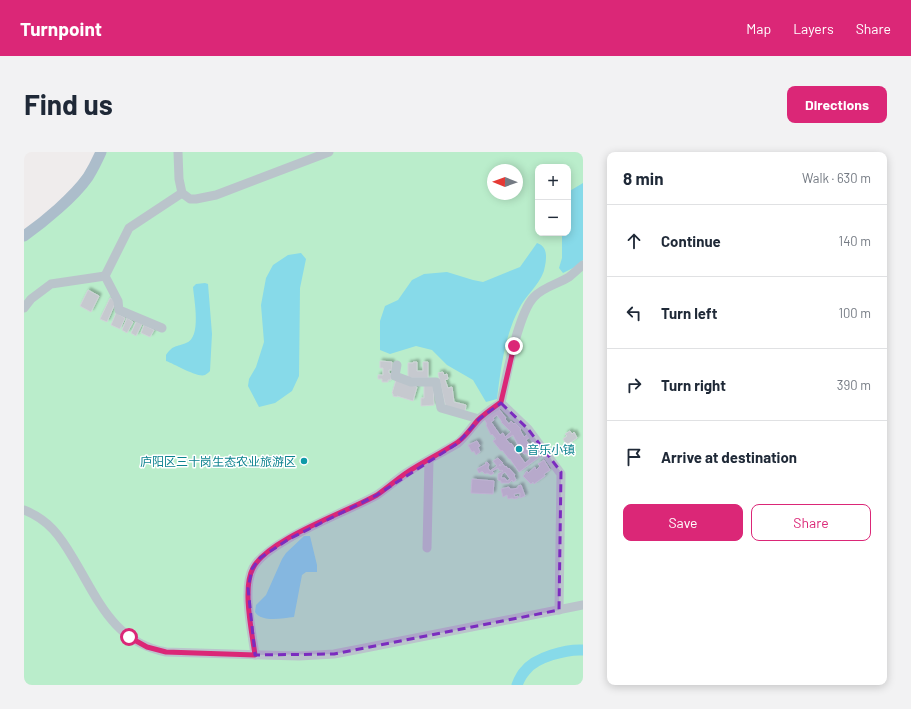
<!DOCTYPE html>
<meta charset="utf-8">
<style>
body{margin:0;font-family:Barlow,"Noto Sans SC",sans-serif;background:#f2f2f3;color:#1f2937}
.controls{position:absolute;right:12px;top:12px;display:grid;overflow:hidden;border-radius:8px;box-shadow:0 2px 10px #0003}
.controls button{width:36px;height:36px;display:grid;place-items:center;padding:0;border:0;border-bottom:1px solid #e0e1e3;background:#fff;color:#1f2937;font:20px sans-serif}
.compass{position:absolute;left:463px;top:12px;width:36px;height:36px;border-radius:50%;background:#fff;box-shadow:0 2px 10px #0003;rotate:271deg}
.stop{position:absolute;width:12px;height:12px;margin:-9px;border:3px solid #db2777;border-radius:50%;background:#fff}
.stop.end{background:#db2777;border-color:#fff;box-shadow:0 1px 4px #0008}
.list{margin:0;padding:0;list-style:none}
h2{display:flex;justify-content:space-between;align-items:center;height:52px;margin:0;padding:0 16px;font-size:17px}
h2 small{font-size:13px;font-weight:400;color:#747a83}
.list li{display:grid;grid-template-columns:26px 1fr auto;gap:12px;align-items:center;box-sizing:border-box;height:72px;padding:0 16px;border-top:1px solid #e0e1e3}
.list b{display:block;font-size:15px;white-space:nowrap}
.list em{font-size:13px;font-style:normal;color:#747a83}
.actions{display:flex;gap:8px;padding:12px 16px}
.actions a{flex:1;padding:9px 0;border:1px solid #db2777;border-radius:8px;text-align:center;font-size:14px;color:#db2777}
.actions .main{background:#db2777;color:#fff}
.icon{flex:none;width:22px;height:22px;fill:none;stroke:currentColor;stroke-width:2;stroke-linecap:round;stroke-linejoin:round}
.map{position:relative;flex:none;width:559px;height:533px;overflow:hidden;border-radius:8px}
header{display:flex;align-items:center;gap:24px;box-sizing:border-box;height:56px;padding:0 20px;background:#db2777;color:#fff}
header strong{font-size:19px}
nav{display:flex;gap:22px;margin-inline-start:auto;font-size:14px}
.intro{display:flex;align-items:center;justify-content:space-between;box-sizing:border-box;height:96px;padding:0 24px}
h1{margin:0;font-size:28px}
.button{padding:10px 18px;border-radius:8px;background:#db2777;color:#fff;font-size:14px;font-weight:700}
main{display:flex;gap:24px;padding:0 24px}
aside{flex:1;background:#fff;border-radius:8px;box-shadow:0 2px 10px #0003}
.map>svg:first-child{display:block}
.green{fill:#baedcb;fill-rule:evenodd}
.water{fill:#87dae9}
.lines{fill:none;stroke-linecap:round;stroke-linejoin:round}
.river{stroke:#87dae9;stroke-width:11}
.building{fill:#c6c9cf;stroke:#d0d3d8;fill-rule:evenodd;filter:url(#shadow)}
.minor{stroke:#bac4cb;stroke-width:9}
.major{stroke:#acbdcb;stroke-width:11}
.route{stroke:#db2777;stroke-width:5}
.marked{fill:#7b2cbf;fill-opacity:0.2;stroke:#7b2cbf;stroke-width:3;stroke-dasharray:8 5;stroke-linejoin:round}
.culture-dot{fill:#0f9aa8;stroke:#fff;stroke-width:1.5}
.labels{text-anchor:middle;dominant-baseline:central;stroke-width:3;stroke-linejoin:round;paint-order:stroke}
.culture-label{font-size:12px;fill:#0d838f;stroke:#fff;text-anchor:start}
</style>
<header>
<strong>Turnpoint</strong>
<nav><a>Map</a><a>Layers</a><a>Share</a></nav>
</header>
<div class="intro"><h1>Find us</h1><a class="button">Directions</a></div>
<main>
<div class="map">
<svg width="559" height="533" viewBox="0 0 559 533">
<defs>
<filter id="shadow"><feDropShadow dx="2.5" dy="-2.5" stdDeviation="1" flood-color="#0004"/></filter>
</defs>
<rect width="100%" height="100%" fill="#efecec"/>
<path class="green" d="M77 0H559V533H0V84L32 58ZM514 15H544V81H514ZM469 18H493V42H469Z"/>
<g class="water">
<polygon points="559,31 559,108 553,114 539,121 535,116 538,106 538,81 544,81 544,40"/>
<path d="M513 91C523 94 523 104 521 114 519 129 505 140 497 153 481 181 477 215 473 247L462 250 449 228 423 213 408 198 392 194 366 202 356 198V169L361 154 374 148 388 128 400 122 423 120 449 128 459 130 496 115Z"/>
<polygon points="277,101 282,107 276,136 275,224 268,239 251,251 235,255 224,234 225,227 232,215 240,190 237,153 242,126 249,113 264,103"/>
<path d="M181 131 184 132 188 182 186 219C185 220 183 222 181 223 173 226 151 212 142 209V203C149 193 152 195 162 191 178 186 170 148 169 135L172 132Z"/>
<path d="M280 384H286L293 413V420H282L278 423 270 465C259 466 238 471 231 460L232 453 242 443 258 407 262 401Z"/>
</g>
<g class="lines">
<path class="river" d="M493 533C495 528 497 523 501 519 511 505 543 497 559 498"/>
</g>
<g class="building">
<polygon points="64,138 75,144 67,160 56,154"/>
<polygon points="86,146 92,149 83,170 76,167"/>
<polygon points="92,161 101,166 96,177 87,173"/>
<polygon points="103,166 109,170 103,181 98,178"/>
<polygon points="112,170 118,172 112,184 107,181"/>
<polygon points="120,173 130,178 126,185 117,181"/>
<polygon points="356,209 368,210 368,218 365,218 365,221 367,222 367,228 364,228 364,230 358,230 358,227 354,227 354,223 359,223 359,216 356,216"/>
<polygon points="389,210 393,210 393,219 399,219 399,210 404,210 404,226 384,226 384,211 389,211"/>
<polygon points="419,220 420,223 423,222 424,227 421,228 424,236 428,235 430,250 442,253 441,259 422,256 414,221"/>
<polygon points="372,228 393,235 389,249 373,244 373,245 369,244 369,242 368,241"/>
<polygon points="409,232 410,253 397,254 397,246 400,246 400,233"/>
<path d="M474 256 482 266 481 267 485 272 487 269 490 272 491 271 497 277 496 278 500 285 504 282 506 285 502 288 510 300 514 298 518 303 495 320 486 307H485L478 298 477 299 469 289 472 287 468 282 467 283 462 273 463 272 460 267ZM473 263 478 270H477L487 280 481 285 479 281 476 283 467 270 470 268 469 266ZM489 283 494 293 495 292 500 299 498 300 500 302 502 301 506 307 501 311 487 291 486 292 482 287Z"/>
<polygon points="546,279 548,282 550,280 553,286 543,293 539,287 543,284 541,282"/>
<polygon points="453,289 456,294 454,295 456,300 452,303 450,299 448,300 444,293"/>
<path d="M474 306 479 311 475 313 476 314 479 312 481 315 482 314 484 317 485 316 491 323 490 324 492 328 489 330 488 328 485 331H477V329L474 328V322L479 319 478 318 476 319 474 316 468 319 470 321 467 323 463 321 461 322 458 319 455 321 453 317 462 312 461 311 463 310 465 312 464 316 466 319 473 314 469 309ZM481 320 486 327 483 329 481 326H477L478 322Z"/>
<polygon points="520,308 526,318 520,322 521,324 510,332 509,330 507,332 499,324 501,322 501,321 503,319 504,321 511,315 512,318 516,314 514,312"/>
<polygon points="448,327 470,329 469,342 447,341"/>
<polygon points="497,333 501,344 496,346 496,341 490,342 491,345 494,344 494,346 490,347 488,346 484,347 483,343 479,345 477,337 485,335 486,337 489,337 494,336 494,334"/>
</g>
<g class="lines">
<g class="minor">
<polyline points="154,0 155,27 158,41 166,47 172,47 192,43 305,0"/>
<polyline points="0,156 7,147 27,132 81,124"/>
<polyline points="138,176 95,158 94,149 81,124 105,76 158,41"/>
<polyline points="373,213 371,224 387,230 412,230 417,256 455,267"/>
<polyline points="477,251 504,277 537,322 535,458"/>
<path d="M0 358C25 368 36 384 49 406 74 447 89 490 142 500L275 504 310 502 336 497 559 453"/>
<polyline points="403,396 405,308"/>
<path d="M231 503C228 480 218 436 229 416 244 388 323 360 353 343 363 336 372 328 382 321 399 310 417 301 434 291 443 283 448 274 456 266 463 260 470 255 477 251 482 226 494 161 510 145 519 135 534 132 545 125 550 121 554 117 559 113"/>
</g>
<path class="major" d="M0 84C20 70 50 45 64 25 69 17 73 9 77 0"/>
</g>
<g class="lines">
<path class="route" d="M105 485 123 495 142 500 231 503C228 480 218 436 229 416 244 387 323 360 353 343 363 336 372 328 382 321 399 310 417 301 434 290 442 284 447 276 454 268 461 261 469 256 477 250L490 194"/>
</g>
<path class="marked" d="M477 251 504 277 537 320 535 458 310 502 231 503 224 436 228 417 236 406 265 387 353 343 434 291 455 267Z"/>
<g class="culture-dot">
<circle cx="495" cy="297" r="4"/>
<circle cx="280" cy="309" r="4"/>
</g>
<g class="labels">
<g class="culture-label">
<text x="503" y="297">音乐小镇</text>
<text x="272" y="309" text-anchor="end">庐阳区三十岗生态农业旅游区</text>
</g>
</g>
</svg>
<div class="controls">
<button>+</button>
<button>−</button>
</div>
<svg class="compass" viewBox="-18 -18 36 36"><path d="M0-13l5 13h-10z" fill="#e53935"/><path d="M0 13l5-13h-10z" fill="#747a83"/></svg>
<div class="stop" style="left:105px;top:485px"></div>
<div class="stop end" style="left:490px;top:194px"></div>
</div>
<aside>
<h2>8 min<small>Walk · 630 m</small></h2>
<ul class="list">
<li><svg class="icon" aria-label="ahead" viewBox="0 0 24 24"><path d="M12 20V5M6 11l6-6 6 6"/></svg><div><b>Continue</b></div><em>140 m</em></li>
<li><svg class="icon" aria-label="left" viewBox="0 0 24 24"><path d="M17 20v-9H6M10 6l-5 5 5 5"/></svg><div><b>Turn left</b></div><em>100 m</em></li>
<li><svg class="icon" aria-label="right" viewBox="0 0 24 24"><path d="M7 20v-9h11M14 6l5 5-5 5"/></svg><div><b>Turn right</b></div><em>390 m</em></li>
<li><svg class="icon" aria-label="arrive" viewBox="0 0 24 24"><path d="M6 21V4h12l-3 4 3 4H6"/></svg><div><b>Arrive at destination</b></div></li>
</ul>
<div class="actions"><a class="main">Save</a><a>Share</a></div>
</aside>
</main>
